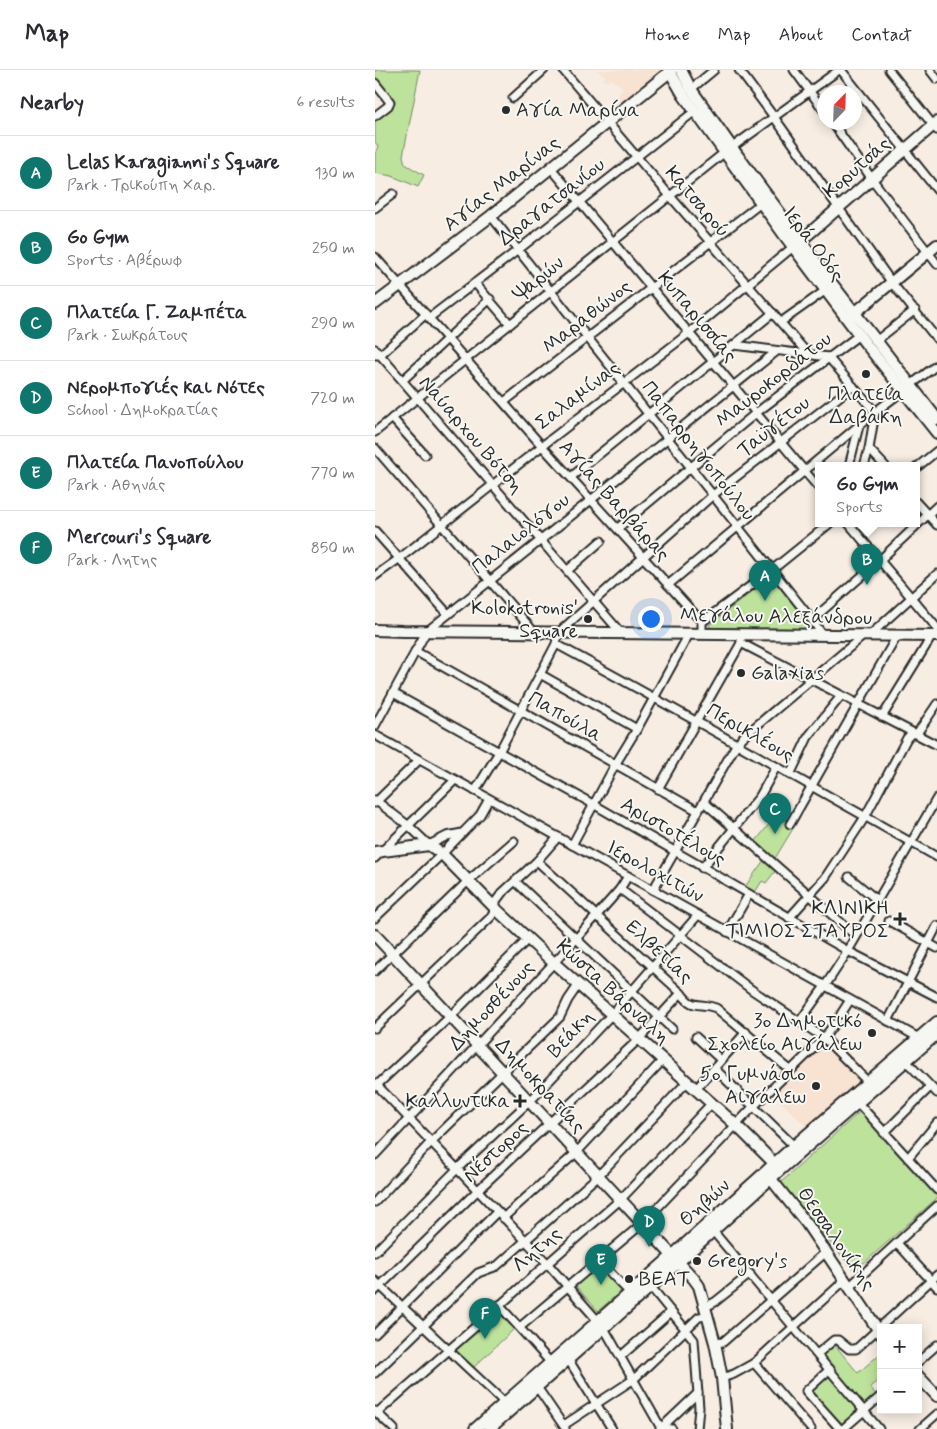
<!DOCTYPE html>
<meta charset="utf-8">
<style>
body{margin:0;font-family:Mynerve,sans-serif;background:#f7f7f7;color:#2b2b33}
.controls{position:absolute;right:15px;bottom:15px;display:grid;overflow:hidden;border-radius:0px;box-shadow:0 2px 12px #0003}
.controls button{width:45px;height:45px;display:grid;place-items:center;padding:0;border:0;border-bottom:1px solid #e1e1e2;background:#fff;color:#2b2b33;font:25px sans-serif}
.compass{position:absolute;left:442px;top:15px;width:45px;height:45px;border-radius:50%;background:#fff;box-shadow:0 2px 12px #0003;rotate:23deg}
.you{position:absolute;left:275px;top:548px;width:18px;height:18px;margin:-12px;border:4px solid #fff;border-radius:50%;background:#1a73e8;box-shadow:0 0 0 8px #1a73e833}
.badge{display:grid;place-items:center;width:32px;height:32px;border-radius:50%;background:#0f766e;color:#fff;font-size:16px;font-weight:700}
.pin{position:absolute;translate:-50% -41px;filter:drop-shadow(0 1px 2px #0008)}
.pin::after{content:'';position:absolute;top:26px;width:18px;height:15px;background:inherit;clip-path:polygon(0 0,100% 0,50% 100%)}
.popup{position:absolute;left:440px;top:392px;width:105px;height:65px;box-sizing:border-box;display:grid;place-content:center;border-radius:0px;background:#fff;filter:drop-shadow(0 1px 4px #0005);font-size:16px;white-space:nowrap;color:#7c7c81}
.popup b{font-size:19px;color:#2b2b33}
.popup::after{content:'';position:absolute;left:50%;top:100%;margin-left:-10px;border:10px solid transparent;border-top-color:#fff}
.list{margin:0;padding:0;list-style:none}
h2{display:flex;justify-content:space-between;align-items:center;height:65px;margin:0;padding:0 20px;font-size:21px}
h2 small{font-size:16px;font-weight:400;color:#7c7c81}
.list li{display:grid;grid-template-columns:32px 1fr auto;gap:15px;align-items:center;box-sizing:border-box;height:75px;padding:0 20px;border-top:1px solid #e1e1e2}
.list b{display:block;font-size:19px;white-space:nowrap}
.list p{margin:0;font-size:16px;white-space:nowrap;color:#7c7c81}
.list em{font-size:16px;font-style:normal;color:#7c7c81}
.map{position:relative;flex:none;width:562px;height:1359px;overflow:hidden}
header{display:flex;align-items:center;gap:30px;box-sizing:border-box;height:70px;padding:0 25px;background:#fff;border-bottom:1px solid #e1e1e2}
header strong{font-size:24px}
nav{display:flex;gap:28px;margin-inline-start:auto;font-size:18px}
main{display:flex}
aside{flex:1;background:#fff}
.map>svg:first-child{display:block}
.built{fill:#f8e2d1}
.green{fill:#bde29c;stroke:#748664}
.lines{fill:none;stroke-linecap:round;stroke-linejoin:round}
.street-casing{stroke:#2b2b2b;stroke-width:11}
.secondary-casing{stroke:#2b2b2b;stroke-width:14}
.street{stroke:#f6f6f2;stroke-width:7}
.secondary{stroke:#f6f6f2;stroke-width:10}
.poi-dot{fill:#2b2b2b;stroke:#f6f6f2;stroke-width:2}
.labels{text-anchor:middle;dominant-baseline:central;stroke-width:4;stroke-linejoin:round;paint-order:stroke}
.poi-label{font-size:20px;fill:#2b2b2b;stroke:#f6f6f2;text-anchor:end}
.street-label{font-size:20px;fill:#2b2b2b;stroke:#f6f6f2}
</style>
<header>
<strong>Map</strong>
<nav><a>Home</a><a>Map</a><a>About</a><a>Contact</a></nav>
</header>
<main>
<aside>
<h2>Nearby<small>6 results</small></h2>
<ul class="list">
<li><span class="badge">A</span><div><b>Lelas Karagianni's Square</b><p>Park · Τρικούπη Χαρ.</p></div><em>130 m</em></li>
<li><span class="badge">B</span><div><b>Go Gym</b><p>Sports · Αβέρωφ</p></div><em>250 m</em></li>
<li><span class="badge">C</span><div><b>Πλατεία Γ. Ζαμπέτα</b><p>Park · Σωκράτους</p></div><em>290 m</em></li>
<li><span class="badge">D</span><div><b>Νερομπογιές και Νότες</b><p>School · Δημοκρατίας</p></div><em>720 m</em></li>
<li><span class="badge">E</span><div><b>Πλατεία Πανοπούλου</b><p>Park · Αθηνάς</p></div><em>770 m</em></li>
<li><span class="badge">F</span><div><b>Mercouri's Square</b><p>Park · Λητης</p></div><em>850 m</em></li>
</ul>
</aside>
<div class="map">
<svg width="562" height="1359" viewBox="0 0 562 1359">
<rect width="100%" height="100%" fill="#f7ede3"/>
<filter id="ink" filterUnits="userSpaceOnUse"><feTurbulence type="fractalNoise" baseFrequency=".02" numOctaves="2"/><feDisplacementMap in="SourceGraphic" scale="10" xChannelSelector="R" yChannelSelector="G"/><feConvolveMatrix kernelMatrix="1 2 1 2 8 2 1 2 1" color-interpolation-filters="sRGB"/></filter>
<g filter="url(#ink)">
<g class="built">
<polygon points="221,0 290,0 277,5 264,27 252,36 241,29 248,17 235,9 232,12 228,10 231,6"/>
<polygon points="449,972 487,1009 432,1057 397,1023"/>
</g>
<g class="green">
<polygon points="0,0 45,0 28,86 30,94 49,105 43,117 17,106 0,103 0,85 3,76 0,72 0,49 17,34 18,31 0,7"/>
<polygon points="396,507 438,560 336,559 334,555"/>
<polygon points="403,743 419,757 399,790 380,772"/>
<polygon points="389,790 401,800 391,813 387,811 379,824 369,818"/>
<polygon points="490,1037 562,1117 562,1128 480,1201 404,1114"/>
<polygon points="228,1189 252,1216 223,1241 199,1214"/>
<polygon points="124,1242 139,1259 98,1298 79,1280"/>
<polygon points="459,1274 483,1303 506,1283 506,1308 495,1317 502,1326 467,1357 435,1322 459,1300 446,1285"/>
</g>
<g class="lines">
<defs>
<g id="street">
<polyline points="188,0 295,126 434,285"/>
<polyline points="364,0 399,47 517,213 562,269"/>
<polyline points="419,0 450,42"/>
<polyline points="466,0 562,120"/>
<polyline points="514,0 562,60"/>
<polyline points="555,0 562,9"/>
<polyline points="0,13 15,32 13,36 0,46"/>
<polyline points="316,19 339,0"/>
<polyline points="138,28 169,0"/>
<polyline points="457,52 497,109 562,194"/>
<polyline points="176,98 443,417"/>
<polyline points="0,138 18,124"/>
<polyline points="116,146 437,550 448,565"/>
<polyline points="0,187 167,376 327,552 327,564"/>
<polyline points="100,213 135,254"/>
<polyline points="54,248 143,180 320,41"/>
<polyline points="406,252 451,220"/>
<polyline points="501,271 540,240"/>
<polyline points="359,275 453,287"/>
<polyline points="0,279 246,563"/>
<polyline points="0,285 5,285 51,244"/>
<polyline points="453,287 500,342"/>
<polyline points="28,310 115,229"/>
<polyline points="129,332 386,133"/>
<polyline points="17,348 50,385"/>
<polyline points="0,362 345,86 464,0"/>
<polyline points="0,378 160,563"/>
<polyline points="494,379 510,396"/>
<polyline points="474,396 484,356"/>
<polyline points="489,396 494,379 500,342"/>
<polyline points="541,398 562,381"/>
<polyline points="196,407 398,243"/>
<polyline points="541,432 562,455"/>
<polyline points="474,454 562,558"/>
<polyline points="243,458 381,343 484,265"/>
<polyline points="0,461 73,544"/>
<polyline points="193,500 226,471"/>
<polyline points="0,506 25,488 167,376 314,263 418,177"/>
<polyline points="293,515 500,342 562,295"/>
<polyline points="437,550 505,490 562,436"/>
<polyline points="327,552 397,500 454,454"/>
<polyline points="366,564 366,573 562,675"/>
<polyline points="494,566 562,504"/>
<path d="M181 574C309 643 435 716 562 787"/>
<polyline points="40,581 323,741"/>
<polyline points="165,604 262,659"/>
<polyline points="18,623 218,734 473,881 562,927"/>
<polyline points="507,647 557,566"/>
<polyline points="0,656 51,562 402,281"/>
<polyline points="0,665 544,968"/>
<polyline points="415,705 433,667 466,626"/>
<polyline points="283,719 366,573"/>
<polyline points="100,721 124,682 181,574 183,563 338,425 478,316"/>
<polyline points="0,730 34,756 54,775 72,766 87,763"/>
<polyline points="329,732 481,866"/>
<polyline points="0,733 44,690"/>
<polyline points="415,754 522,566"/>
<polyline points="197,775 240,695 262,659 314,564"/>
<polyline points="0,788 80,710"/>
<path d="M162 791 306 923C319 941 324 931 341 938L415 1000"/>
<polyline points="327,798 385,726 401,697"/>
<polyline points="474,807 502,830"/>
<polyline points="141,812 297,959"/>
<polyline points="245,819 377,920 449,968 493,1012"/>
<polyline points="278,820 361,675 368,667 488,566"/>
<polyline points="0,848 67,784 105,745 114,729"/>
<polyline points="414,848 450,808 490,747 532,668 535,665 543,662 562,634"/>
<polyline points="514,851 562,878"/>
<polyline points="352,862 374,824"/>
<polyline points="0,901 93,811 139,771"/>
<polyline points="466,944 475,930"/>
<polyline points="425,951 450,916 473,881 562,728"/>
<polyline points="513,951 562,856"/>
<polyline points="0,958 116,847 121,839 121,831 127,823 162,791 183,767"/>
<polyline points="321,967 346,990"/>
<polyline points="531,991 562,1023"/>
<polyline points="340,999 419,1076"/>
<polyline points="0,1013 172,1193 223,1251"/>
<polyline points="0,1017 79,943 153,869"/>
<polyline points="321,1019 371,962"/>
<polyline points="483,1033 562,1120"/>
<polyline points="509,1063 555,1017"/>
<polyline points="0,1085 201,869 245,819 253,806"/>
<polyline points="533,1088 562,1053"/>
<polyline points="0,1132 56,1072 185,947 193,930 204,914"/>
<polyline points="128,1148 202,1082 288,990"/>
<polyline points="338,1161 504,1359"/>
<polyline points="522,1173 562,1217"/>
<polyline points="0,1182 82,1099 159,1027 237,944 323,845"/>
<polyline points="224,1191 255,1223"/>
<polyline points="0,1211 130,1333"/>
<polyline points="276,1217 319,1270 324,1338 322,1359"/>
<polyline points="474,1217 562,1136"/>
<polyline points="0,1221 102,1121 264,969 306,923"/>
<polyline points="124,1235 176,1293"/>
<polyline points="330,1237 340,1232 375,1204"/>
<polyline points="145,1257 268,1153 379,1036 449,968 459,954"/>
<polyline points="229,1258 286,1358"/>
<polyline points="0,1264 122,1142"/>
<polyline points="340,1273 348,1272 451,1182"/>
<polyline points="442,1284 459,1270 463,1270 474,1279 481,1279 562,1205"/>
<polyline points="246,1286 296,1242"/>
<polyline points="193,1289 237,1359"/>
<polyline points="543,1292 562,1275"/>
<polyline points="379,1293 436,1359"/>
<polyline points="455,1299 431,1321 465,1359"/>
<polyline points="0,1303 103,1203 122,1196 224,1105 312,1012"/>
<polyline points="347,1308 359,1304 379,1293 470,1210"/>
<polyline points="162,1317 190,1358"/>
<polyline points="0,1341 19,1359"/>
<polyline points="2,1343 246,1129 336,1034"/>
<polyline points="189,1355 259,1309 324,1247 332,1246"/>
<polyline points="286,1358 297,1359"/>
<polyline points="285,1359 323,1323"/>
<polyline points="468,1359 506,1326"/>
<polyline points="545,1359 562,1344"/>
</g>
<g id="secondary">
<polyline points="294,0 309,26 410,166 491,274 562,363"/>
<polyline points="306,0 316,19 363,86 455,211 562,349"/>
<polyline points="421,175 562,52"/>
<polyline points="0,234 116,146 297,0"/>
<polyline points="476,246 562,175"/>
<polyline points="0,560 28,561 562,566"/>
<polyline points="0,782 54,775 67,784 121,839 179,893 361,1055 403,1097"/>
<polyline points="0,865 319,1209 324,1216 340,1273 347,1308 352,1359"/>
<polyline points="396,1109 432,1154 506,1264"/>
<polyline points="543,1306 562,1326"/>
<polyline points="100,1359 298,1185 419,1076 562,952"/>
<polyline points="114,1359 297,1198 405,1100 562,964"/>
</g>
</defs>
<use href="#street" class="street-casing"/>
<use href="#secondary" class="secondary-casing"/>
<use href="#street" class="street"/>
<use href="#secondary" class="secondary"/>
</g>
</g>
<g class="poi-dot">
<circle cx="131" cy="40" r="5"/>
<circle cx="491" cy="304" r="5"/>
<circle cx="213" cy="549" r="5"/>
<circle cx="366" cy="603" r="5"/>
<path d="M522.5 841.5h5v5h5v5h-5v5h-5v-5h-5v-5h5z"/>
<circle cx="497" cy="963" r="5"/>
<circle cx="441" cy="1016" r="5"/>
<path d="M142.5 1023.5h5v5h5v5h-5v5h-5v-5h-5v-5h5z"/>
<circle cx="322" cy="1191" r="5"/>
<circle cx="254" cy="1209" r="5"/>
</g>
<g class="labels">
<g class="poi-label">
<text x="141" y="40" text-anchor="start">Αγία Μαρίνα</text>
<text x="491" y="324" text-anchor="middle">Πλατεία<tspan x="491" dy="23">Δαβάκη</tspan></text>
<text x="203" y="538">Kolokotronis'<tspan x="203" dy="23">Square</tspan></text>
<text x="376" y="603" text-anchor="start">Galaxias</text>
<text x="514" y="838">ΚΛΙΝΙΚΗ<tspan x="514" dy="23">ΤΙΜΙΟΣ ΣΤΑΥΡΟΣ</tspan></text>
<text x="487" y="951">3ο Δημοτικό<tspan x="487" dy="23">Σχολείο Αιγάλεω</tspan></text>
<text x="431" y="1004">5ο Γυμνάσιο<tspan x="431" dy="23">Αιγάλεω</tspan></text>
<text x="135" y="1031">Καλλυντικα</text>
<text x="332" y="1191" text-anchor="start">Gregory's</text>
<text x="264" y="1209" text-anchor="start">ΒΕΑΤ</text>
</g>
<g class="street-label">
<text transform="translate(482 98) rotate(-41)">Κορυτσάς</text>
<text transform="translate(127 114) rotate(-38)">Αγίας Μαρίνας</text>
<text transform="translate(177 132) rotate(-38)">Δραγατσανίου</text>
<text transform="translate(322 132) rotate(49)">Κατσαρού</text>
<text transform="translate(438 174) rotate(53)">Ιερά Οδός</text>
<text transform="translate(164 209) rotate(-39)">Ψαρών</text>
<text transform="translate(212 247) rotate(-38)">Μαραθώνος</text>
<text transform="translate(322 247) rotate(50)">Κυπαρισσίας</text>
<text transform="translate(399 310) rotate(-38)">Μαυροκορδάτου</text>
<text transform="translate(203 326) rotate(-37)">Σαλαμίνας</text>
<text transform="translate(399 357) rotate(-38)">Ταϋγέτου</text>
<text transform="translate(96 365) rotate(49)">Ναύαρχου Βότση</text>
<text transform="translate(323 381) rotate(52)">Παπαρρηγοπούλου</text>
<text transform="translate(239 431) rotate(48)">Αγίας Βαρβάρας</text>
<text transform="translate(146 464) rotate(-38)">Παλαιολόγου</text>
<text transform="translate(401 547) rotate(1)">Μεγάλου Αλεξάνδρου</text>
<text transform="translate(190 647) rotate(30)">Παπούλα</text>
<text transform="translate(375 663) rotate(30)">Περικλέους</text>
<text transform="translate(298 762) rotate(30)">Αριστοτέλους</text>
<text transform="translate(280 802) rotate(29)">Ιερολοχιτών</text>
<text transform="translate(284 882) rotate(43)">Ελβετίας</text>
<text transform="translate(238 922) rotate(42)">Κώστα Βάρναλη</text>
<text transform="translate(117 936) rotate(-47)">Δημοσθένους</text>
<text transform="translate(196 964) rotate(-47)">Βεάκη</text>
<text transform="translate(165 1016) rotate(47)">Δημοκρατίας</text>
<text transform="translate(121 1082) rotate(-43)">Νέστορος</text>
<text transform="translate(330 1133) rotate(-42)">Θηβών</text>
<text transform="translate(461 1169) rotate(55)">Θεσσαλονίκης</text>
<text transform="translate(162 1180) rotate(-41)">Λητης</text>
</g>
</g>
</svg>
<div class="controls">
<button>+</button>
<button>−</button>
</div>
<svg class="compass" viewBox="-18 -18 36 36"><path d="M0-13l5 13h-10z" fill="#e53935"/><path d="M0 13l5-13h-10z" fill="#7c7c81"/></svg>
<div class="you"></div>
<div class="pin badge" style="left:390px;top:531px">A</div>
<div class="pin badge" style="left:492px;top:515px">B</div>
<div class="popup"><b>Go Gym</b>Sports</div>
<div class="pin badge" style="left:400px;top:764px">C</div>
<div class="pin badge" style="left:274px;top:1177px">D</div>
<div class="pin badge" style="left:226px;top:1215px">E</div>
<div class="pin badge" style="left:110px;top:1269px">F</div>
</div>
</main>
